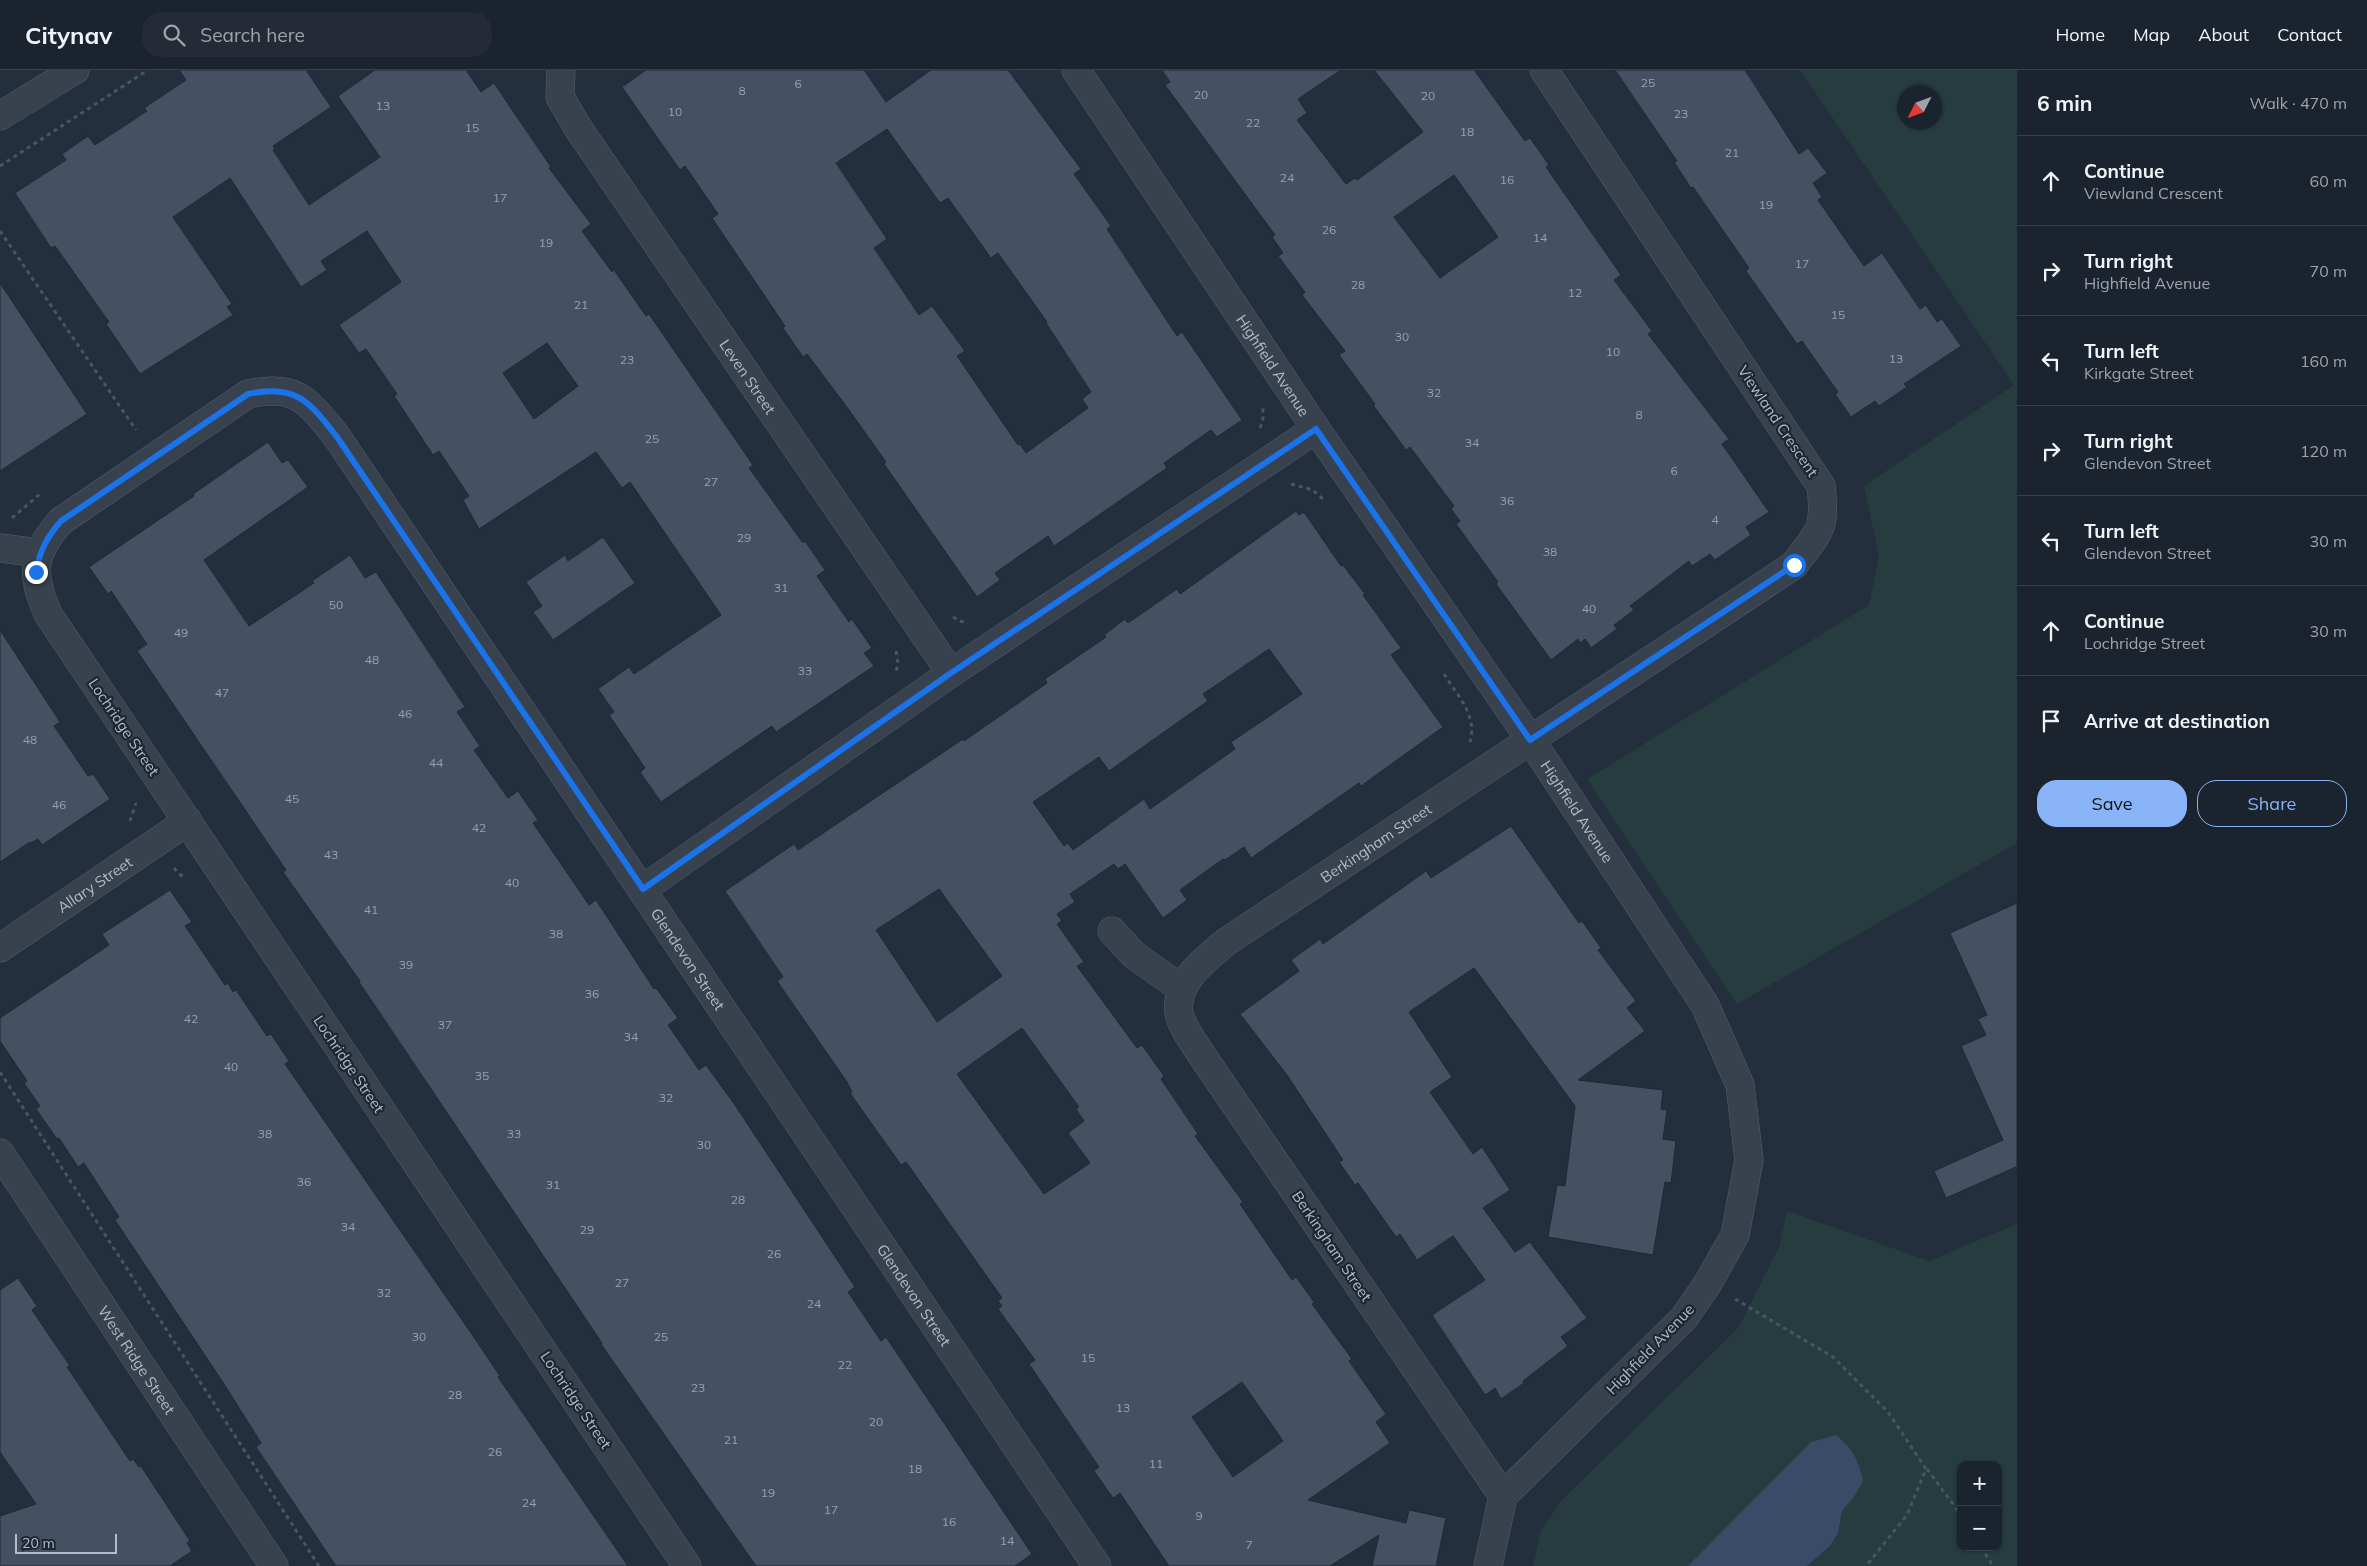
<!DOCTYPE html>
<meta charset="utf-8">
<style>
body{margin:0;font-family:Mulish,sans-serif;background:#242b36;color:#f1f3f6}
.controls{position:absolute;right:15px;bottom:15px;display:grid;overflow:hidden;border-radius:10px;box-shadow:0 1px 4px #0004}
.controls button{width:45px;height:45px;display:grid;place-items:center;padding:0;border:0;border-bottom:1px solid #39404a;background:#1b232e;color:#f1f3f6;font:25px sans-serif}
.compass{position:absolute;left:1897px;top:15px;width:45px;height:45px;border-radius:50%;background:#1b232e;box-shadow:0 1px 4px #0004;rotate:228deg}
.scale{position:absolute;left:15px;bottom:12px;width:102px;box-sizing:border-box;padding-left:5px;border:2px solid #b4bcc9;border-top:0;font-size:14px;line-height:18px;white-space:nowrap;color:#b4bcc9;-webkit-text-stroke:4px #1d2633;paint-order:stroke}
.stop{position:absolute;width:15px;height:15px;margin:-11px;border:4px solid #1a73e8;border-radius:50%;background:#fff}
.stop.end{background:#1a73e8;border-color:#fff;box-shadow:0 1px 5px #0008}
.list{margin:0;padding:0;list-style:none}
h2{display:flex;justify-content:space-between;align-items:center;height:65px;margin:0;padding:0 20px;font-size:21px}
h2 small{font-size:16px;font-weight:400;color:#a0a4aa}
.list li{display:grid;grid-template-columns:32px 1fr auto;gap:15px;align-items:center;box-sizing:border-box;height:90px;padding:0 20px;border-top:1px solid #39404a}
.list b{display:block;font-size:19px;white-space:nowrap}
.list p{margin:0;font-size:16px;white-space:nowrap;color:#a0a4aa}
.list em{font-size:16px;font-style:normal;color:#a0a4aa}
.actions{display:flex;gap:10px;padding:15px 20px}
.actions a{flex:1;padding:11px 0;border:1px solid #8ab4f8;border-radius:20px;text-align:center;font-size:18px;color:#8ab4f8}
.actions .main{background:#8ab4f8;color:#111}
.icon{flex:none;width:28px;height:28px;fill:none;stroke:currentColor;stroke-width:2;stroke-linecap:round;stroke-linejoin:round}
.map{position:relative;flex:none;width:2017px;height:1496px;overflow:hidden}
header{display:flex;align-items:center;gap:30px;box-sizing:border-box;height:70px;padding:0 25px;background:#1b232e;border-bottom:1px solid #39404a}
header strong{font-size:24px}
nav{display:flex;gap:28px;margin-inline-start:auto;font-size:18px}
.search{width:350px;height:45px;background:#242b36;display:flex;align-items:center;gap:12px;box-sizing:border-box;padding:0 18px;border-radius:20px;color:#a0a4aa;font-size:19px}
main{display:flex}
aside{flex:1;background:#1b232e}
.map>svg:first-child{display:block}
.green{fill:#263c3f;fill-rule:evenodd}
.water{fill:#394c67}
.building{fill:#455162;stroke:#1f2835;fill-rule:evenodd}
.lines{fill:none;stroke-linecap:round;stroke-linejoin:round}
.minor-casing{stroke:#565f6c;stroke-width:29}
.path{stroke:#44595c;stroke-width:3;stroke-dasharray:4 4;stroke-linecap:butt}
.minor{stroke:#38414e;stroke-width:28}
.route{stroke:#1a73e8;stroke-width:6}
.labels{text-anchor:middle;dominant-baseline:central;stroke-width:4.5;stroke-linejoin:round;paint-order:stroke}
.number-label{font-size:12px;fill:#98a1af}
.street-label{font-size:15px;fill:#b4bcc9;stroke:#1d2633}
</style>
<header>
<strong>Citynav</strong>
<div class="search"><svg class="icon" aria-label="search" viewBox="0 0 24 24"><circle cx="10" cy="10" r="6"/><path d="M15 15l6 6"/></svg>Search here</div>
<nav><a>Home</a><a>Map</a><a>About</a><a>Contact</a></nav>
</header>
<main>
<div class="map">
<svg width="2017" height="1496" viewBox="0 0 2017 1496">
<rect width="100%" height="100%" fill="#242f3e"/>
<g class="green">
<path d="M1800 0H2017V773L1737 934 1587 709 1869 535 1879 486 1864 416 2014 315ZM1934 22V52H1904V22Z"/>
<path d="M1787 1141 1929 1191 2017 1154V1496H1807L1830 1476 1838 1463 1842 1441 1854 1427 1701 1484 1688 1496H1533L1541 1460 1562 1430 1739 1257 1779 1177ZM1961 1395H1998V1477H1961Z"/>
</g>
<path class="water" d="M1836 1365C1852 1378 1859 1391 1863 1411L1854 1427 1842 1441 1838 1463 1830 1476 1807 1496H1688L1811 1372Z"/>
<g class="building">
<path d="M179 0H306L331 37 273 76 275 79 273 80 309 135 380 87 338 26 375 0H466L481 22 494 13 551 97 549 98 591 154 582 161 612 202 614 200 646 246 649 244 753 395 749 398 803 473 805 471 825 500 817 506 849 552 852 549 872 578 864 583 874 596 776 662 772 656 661 732 640 702 645 698 609 645 614 642 598 619 629 597 634 604 721 545 630 412 622 418 596 382 479 459 463 430 469 426 439 381 433 385 394 326 397 324 366 279 359 283 339 255 401 212 367 161 321 191 327 200 301 217 230 108 173 147 232 234 227 237 233 245 140 304 106 254 109 252 55 176 51 178 15 123 66 90 62 84 88 66 95 75 147 41 144 38 186 10ZM547 273 578 316 534 349 503 303Z"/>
<path d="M646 0H864L886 32 931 0H1008L1081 99 1074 104 1111 156 1107 159 1177 266 1182 262 1242 350 1217 367 1211 360 1164 393 1167 398 1054 476 1048 466 995 503 1000 510 977 527 884 394 886 392 849 340 807 284 803 287 783 258 785 256 712 148 718 144 685 96 680 100 622 17ZM887 59 940 133 948 128 991 188 998 183 1047 252 1046 253 1091 322 1082 329 1088 338 1026 383 1020 374 1018 375 957 286 965 281 932 236 919 245 874 178 887 169 836 93Z"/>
<path d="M1162 0H1341L1298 29 1307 43 1297 50 1346 114 1355 108 1357 110 1423 62 1374 0H1474L1525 71 1530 68 1549 95 1546 97 1621 205 1614 210 1652 261 1648 264 1729 369 1722 374 1769 442 1746 457 1751 465 1715 490 1710 484 1692 496 1689 491 1630 536 1634 540 1614 555 1617 559 1591 578 1585 569 1580 573 1578 569 1551 590 1496 514 1498 512 1456 454 1460 451 1451 439 1454 436 1410 377 1406 380 1373 335 1375 334 1339 285 1345 281 1302 225 1305 222 1278 186 1283 183 1272 167 1275 165 1165 15 1170 12ZM1454 105 1498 167 1440 208 1394 147Z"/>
<polygon points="1615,0 1745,0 1799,84 1808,78 1827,103 1813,113 1822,127 1818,130 1864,196 1882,183 1920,239 1926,235 1937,252 1942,249 1961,276 1904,314 1907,317 1879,336 1875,331 1851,347 1835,324 1838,322 1802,271 1797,274 1746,201 1749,198 1693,117 1691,118 1674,92 1677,91"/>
<polygon points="0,213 87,344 0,401"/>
<polygon points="268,372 282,393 288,390 308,417 204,490 249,556 314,513 312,511 350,485 365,508 376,502 465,637 457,642 480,676 474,680 508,728 518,721 538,750 533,753 589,835 596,830 654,919 656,918 678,948 668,955 699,1000 706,995 735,1035 855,1217 848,1222 881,1271 886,1267 1032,1484 1015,1496 756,1496 601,1274 602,1273 359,912 360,911 283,802 286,800 137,581 147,574 111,521 108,524 89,497 194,426 193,424"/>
<path d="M1296 441 1299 445 1304 442 1341 496 1343 495 1365 524 1363 525 1401 578 1391 585 1443 657 1361 716 1359 713 1251 788 1244 777 1225 790 1223 789 1180 820 1187 830 1163 848 1125 794 1118 799 1114 794 1070 824 1075 832 1057 844 1062 851 1057 854 1084 892 1077 896 1137 978 1142 975 1164 1006 1161 1009 1198 1064 1195 1066 1243 1132 1240 1134 1292 1210 1296 1207 1314 1232 1312 1234 1352 1289 1349 1291 1386 1344 1376 1352 1390 1373 1308 1430 1406 1453 1409 1440 1446 1448 1436 1496H1372L1379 1465 1330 1496H1169L1120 1423 1113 1428 1094 1401 1099 1397 1029 1294 1035 1290 998 1239 1002 1236 998 1231 1002 1228 906 1092 901 1095 850 1023 852 1022 847 1012 777 911 783 907 725 821 794 774 798 780 963 669 964 671 1047 613 1045 609 1106 567 1104 565 1125 549 1128 553 1177 519 1180 524ZM1269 579 1302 624 1231 672 1235 679 1150 739 1144 729 1073 780 1068 773 1064 776 1033 732 1099 687 1109 701 1208 631 1203 624ZM939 819 1002 906 937 952 876 860ZM1022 958 1079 1037 1076 1039 1084 1051 1068 1063 1090 1093 1044 1124 957 1004ZM1242 1312 1283 1371 1233 1407 1192 1347Z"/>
<polygon points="603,467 635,513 553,570 533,542 542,536 526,512 565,485 568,491"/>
<polygon points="0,560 60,652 54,656 88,706 93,704 110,729 42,775 38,769 31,773 30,772 0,792"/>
<polygon points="1511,756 1579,853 1582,851 1601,878 1598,880 1636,931 1627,938 1645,961 1578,1010 1663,1020 1661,1039 1667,1040 1663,1069 1676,1071 1671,1113 1665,1112 1653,1185 1548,1167 1557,1115 1565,1116 1575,1036 1474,898 1409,942 1452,1007 1430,1022 1473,1084 1482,1077 1510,1120 1483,1138 1515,1182 1530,1172 1587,1248 1561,1267 1568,1276 1523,1311 1524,1313 1501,1329 1495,1318 1485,1325 1432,1245 1485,1210 1453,1166 1417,1190 1400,1164 1396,1167 1358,1113 1355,1115 1339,1092 1343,1090 1287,1005 1240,944 1299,901 1291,890 1320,869 1323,874 1426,801 1431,808"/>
<polygon points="170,820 192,852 185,856 225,915 228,913 233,922 236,920 267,966 271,964 289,991 285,994 469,1260 500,1306 498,1307 628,1496 336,1496 256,1377 261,1373 226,1317 115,1150 119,1147 84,1093 78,1097 59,1068 57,1069 36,1039 40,1036 24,1013 27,1011 0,971 0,948 109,875 102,864"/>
<polygon points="2017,833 2017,1100 2016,1097 1946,1128 1934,1101 2003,1070 1961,976 1986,965 1978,949 1987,945 1950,863"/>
<polygon points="18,1208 37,1236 32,1240 70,1296 67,1297 130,1391 133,1389 139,1397 141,1396 190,1471 187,1473 192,1481 170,1496 0,1496 0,1446 36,1434 0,1382 0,1220"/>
</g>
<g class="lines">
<defs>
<g id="minor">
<path id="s1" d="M561 0 560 27 578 58 951 603"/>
<path id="s2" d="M1076 0 1316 359 1530 669 1705 935 1740 1015 1749 1090 1735 1165 1708 1213 1684 1248 1503 1426 1488 1496"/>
<polyline points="0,46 75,0"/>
<polyline points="0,478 39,483"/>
<polyline points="643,819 951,603 1316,359"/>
<polyline points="1112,861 1134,885 1182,919"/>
<path id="s3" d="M0 878 188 751"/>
<path id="s4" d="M0 1083 274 1496"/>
<path id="s5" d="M1503 1426 1203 987C1195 974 1182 958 1179 943 1174 912 1206 889 1226 872L1794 495C1820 460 1826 460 1821 416L1544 0"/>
<path id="s6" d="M687 1496 48 544C30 503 32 484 61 451L248 324C297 313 308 331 337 367L1097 1496"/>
</g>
</defs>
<use href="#minor" class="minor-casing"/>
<g class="path">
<polyline points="0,96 148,0"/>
<polyline points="0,161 136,360"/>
<polyline points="1260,358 1263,350 1263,338"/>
<polyline points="1291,414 1313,420 1324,430"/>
<polyline points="12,448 40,424"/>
<polyline points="953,547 960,551 968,553"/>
<polyline points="896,581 898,593 896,602"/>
<path d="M1444 604C1457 625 1478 646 1470 672"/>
<polyline points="130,751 136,733"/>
<polyline points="174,798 179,804 186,808"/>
<polyline points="0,1002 319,1496"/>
<polyline points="1735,1229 1833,1287 1888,1342 1926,1399 1907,1445 1866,1496"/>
<polyline points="1927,1399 1961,1445"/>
<polyline points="1981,1477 1993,1496"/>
</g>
<use href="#minor" class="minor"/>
</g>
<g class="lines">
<path class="route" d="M36 502C40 480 47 467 61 451L248 324C296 314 309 331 337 367L643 819 951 603 1316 359 1530 670 1794 495"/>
</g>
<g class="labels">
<g class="number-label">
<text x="1648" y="12">25</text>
<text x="798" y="13">6</text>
<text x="742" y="20">8</text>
<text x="1201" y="24">20</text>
<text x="1428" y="25">20</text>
<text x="383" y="35">13</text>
<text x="675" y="41">10</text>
<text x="1681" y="43">23</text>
<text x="1253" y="52">22</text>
<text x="472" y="57">15</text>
<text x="1467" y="61">18</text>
<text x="1732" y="82">21</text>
<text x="1287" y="107">24</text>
<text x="1507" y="109">16</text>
<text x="500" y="127">17</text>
<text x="1766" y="134">19</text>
<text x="1329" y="159">26</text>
<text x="1540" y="167">14</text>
<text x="546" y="172">19</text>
<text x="1802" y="193">17</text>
<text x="1358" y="214">28</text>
<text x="1575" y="222">12</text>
<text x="581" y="234">21</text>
<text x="1838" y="244">15</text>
<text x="1402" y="266">30</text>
<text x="1613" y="281">10</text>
<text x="1896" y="288">13</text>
<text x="627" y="289">23</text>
<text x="1434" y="322">32</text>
<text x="1639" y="344">8</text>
<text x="652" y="368">25</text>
<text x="1472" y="372">34</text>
<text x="1674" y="400">6</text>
<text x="711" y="411">27</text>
<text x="1507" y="430">36</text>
<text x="1715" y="449">4</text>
<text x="744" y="467">29</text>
<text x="1550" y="481">38</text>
<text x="781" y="517">31</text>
<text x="336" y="534">50</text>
<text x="1589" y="538">40</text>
<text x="181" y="562">49</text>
<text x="372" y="589">48</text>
<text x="805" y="600">33</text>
<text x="222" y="622">47</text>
<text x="405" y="643">46</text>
<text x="30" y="669">48</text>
<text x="436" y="692">44</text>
<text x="292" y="728">45</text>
<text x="59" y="734">46</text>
<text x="479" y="757">42</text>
<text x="331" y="784">43</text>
<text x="512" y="812">40</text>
<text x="371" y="839">41</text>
<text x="556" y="863">38</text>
<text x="406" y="894">39</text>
<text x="592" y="923">36</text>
<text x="191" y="948">42</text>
<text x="445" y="954">37</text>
<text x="631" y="966">34</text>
<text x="231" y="996">40</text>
<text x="482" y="1005">35</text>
<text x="666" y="1027">32</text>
<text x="265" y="1063">38</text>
<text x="514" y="1063">33</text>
<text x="704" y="1074">30</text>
<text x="304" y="1111">36</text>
<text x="553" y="1114">31</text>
<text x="738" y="1129">28</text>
<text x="348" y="1156">34</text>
<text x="587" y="1159">29</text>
<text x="774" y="1183">26</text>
<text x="622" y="1212">27</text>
<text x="384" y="1222">32</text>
<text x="814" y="1233">24</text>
<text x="419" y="1266">30</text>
<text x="661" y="1266">25</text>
<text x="1088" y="1287">15</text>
<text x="845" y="1294">22</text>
<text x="698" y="1317">23</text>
<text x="455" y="1324">28</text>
<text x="1123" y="1337">13</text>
<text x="876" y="1351">20</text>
<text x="731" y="1369">21</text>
<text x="495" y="1381">26</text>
<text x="1156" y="1393">11</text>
<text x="915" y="1398">18</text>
<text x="768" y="1422">19</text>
<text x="529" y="1432">24</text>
<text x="831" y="1439">17</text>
<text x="1199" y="1445">9</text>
<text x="949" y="1451">16</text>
<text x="1007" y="1470">14</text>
<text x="1249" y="1474">7</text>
</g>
<g class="street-label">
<text stroke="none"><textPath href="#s2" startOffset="355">Highfield Avenue</textPath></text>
<text stroke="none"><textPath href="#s1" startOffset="364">Leven Street</textPath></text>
<text transform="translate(1778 351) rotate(56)">Viewland Crescent</text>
<text transform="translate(124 657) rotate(56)">Lochridge Street</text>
<text stroke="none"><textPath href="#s2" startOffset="895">Highfield Avenue</textPath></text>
<text stroke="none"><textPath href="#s5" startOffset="851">Berkingham Street</textPath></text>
<text stroke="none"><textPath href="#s3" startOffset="114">Allary Street</textPath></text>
<text stroke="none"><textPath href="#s6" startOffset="2211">Glendevon Street</textPath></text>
<text transform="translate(349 994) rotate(56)">Lochridge Street</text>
<text transform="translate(1332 1176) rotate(56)">Berkingham Street</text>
<text stroke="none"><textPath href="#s6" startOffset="2616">Glendevon Street</textPath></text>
<text transform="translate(1650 1279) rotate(-46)">Highfield Avenue</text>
<text stroke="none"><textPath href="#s4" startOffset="248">West Ridge Street</textPath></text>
<text transform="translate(576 1330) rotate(56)">Lochridge Street</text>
</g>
</g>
</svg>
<div class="controls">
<button>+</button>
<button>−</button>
</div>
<svg class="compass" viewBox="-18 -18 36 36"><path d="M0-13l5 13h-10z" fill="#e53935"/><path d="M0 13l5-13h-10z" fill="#a0a4aa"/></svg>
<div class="scale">20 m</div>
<div class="stop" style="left:1794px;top:495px"></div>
<div class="stop end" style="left:36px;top:502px"></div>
</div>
<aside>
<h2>6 min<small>Walk · 470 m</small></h2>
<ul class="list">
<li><svg class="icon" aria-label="ahead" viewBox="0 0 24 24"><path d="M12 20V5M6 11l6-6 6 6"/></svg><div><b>Continue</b><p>Viewland Crescent</p></div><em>60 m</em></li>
<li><svg class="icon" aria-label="right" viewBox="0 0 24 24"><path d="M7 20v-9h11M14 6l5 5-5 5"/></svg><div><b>Turn right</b><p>Highfield Avenue</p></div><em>70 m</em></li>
<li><svg class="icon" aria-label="left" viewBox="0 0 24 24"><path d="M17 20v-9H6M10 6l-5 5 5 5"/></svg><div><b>Turn left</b><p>Kirkgate Street</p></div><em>160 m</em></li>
<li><svg class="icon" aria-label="right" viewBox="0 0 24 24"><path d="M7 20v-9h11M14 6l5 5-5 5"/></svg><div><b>Turn right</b><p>Glendevon Street</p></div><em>120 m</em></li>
<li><svg class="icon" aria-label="left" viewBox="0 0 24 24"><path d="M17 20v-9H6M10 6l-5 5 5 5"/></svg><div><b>Turn left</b><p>Glendevon Street</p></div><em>30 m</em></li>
<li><svg class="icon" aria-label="ahead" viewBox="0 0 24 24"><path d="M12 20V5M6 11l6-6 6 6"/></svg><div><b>Continue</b><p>Lochridge Street</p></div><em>30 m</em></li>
<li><svg class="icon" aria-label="arrive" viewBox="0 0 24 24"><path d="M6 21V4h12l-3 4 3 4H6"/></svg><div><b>Arrive at destination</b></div></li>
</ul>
<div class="actions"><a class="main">Save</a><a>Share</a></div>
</aside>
</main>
